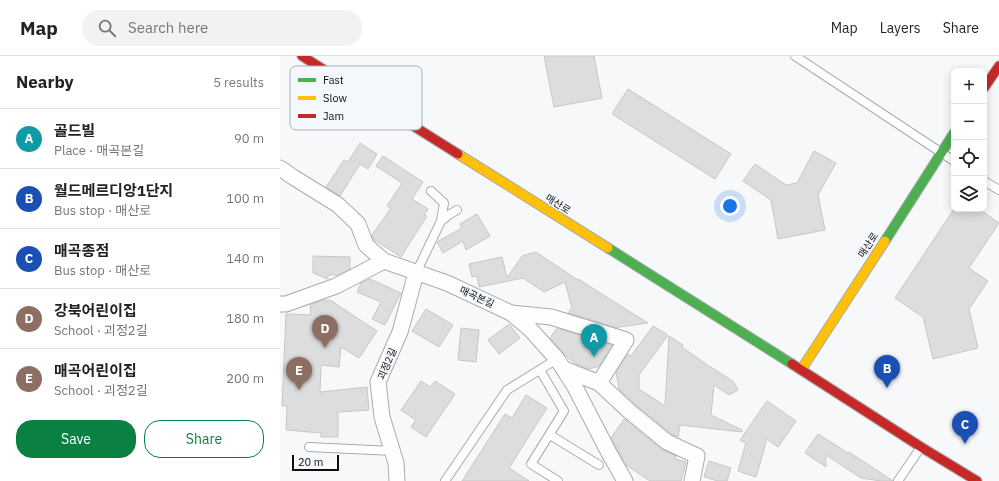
<!DOCTYPE html>
<meta charset="utf-8">
<style>
body{margin:0;font-family:"IBM Plex Sans","Noto Sans KR",sans-serif;background:#f2f2f2;color:#222}
.controls{position:absolute;right:12px;top:12px;display:grid;overflow:hidden;border-radius:8px;box-shadow:0 2px 10px #0003}
.controls button{width:36px;height:36px;display:grid;place-items:center;padding:0;border:0;border-bottom:1px solid #e0e0e0;background:#fff;color:#222;font:20px sans-serif}
.scale{position:absolute;left:12px;bottom:10px;width:47px;box-sizing:border-box;padding-left:4px;border:2px solid #0c0d0f;border-top:0;font-size:11px;line-height:14px;white-space:nowrap;color:#0c0d0f;-webkit-text-stroke:3px #f4f8fc;paint-order:stroke}
.you{position:absolute;left:450px;top:150px;width:14px;height:14px;margin:-10px;border:3px solid #fff;border-radius:50%;background:#1a73e8;box-shadow:0 0 0 6px #1a73e833}
.badge{display:grid;place-items:center;width:26px;height:26px;border-radius:50%;background:#0b8043;color:#fff;font-size:13px;font-weight:700}
.pin{position:absolute;translate:-50% -33px;filter:drop-shadow(0 1px 2px #0008)}
.pin::after{content:'';position:absolute;top:21px;width:14px;height:12px;background:inherit;clip-path:polygon(0 0,100% 0,50% 100%)}
.list{margin:0;padding:0;list-style:none}
h2{display:flex;justify-content:space-between;align-items:center;height:52px;margin:0;padding:0 16px;font-size:17px}
h2 small{font-size:13px;font-weight:400;color:#767676}
.list li{display:grid;grid-template-columns:26px 1fr auto;gap:12px;align-items:center;box-sizing:border-box;height:60px;padding:0 16px;border-top:1px solid #e0e0e0}
.list b{display:block;font-size:15px;white-space:nowrap}
.list p{margin:0;font-size:13px;white-space:nowrap;color:#767676}
.list em{font-size:13px;font-style:normal;color:#767676}
.actions{display:flex;gap:8px;padding:12px 16px}
.actions a{flex:1;padding:9px 0;border:1px solid #0b8043;border-radius:16px;text-align:center;font-size:14px;color:#0b8043}
.actions .main{background:#0b8043;color:#fff}
.icon{flex:none;width:22px;height:22px;fill:none;stroke:currentColor;stroke-width:2;stroke-linecap:round;stroke-linejoin:round}
.map{position:relative;flex:none;width:719px;height:425px;overflow:hidden}
header{display:flex;align-items:center;gap:24px;box-sizing:border-box;height:56px;padding:0 20px;background:#fff;border-bottom:1px solid #e0e0e0}
header strong{font-size:19px}
nav{display:flex;gap:22px;margin-inline-start:auto;font-size:14px}
.search{width:280px;height:36px;background:#f2f2f2;display:flex;align-items:center;gap:10px;box-sizing:border-box;padding:0 14px;border-radius:22px;color:#767676;font-size:15px}
main{display:flex}
aside{flex:1;background:#fff}
.map>svg:first-child{display:block}
.building{fill:#dcdddf;stroke:#c6c7c8}
.lines{fill:none;stroke-linecap:round;stroke-linejoin:round}
.lane-casing{stroke:#aaabad;stroke-width:10}
.street-casing{stroke:#aaabad;stroke-width:17}
.fast-casing{stroke:#aaabad;stroke-width:11}
.slow-casing{stroke:#aaabad;stroke-width:11}
.jam-casing{stroke:#aaabad;stroke-width:11}
.lane{stroke:#fefefe;stroke-width:8}
.street{stroke:#fefefe;stroke-width:15}
.fast{stroke:#4caf50;stroke-width:9}
.slow{stroke:#ffc107;stroke-width:9}
.jam{stroke:#c62828;stroke-width:9}
.labels{text-anchor:middle;dominant-baseline:central;stroke-width:3;stroke-linejoin:round;paint-order:stroke}
.street-label{font-size:10px;fill:#0c0d0f;stroke:#f4f8fc}
.key{fill:#f4f8fc;stroke:#aeb2b5;stroke-width:1}
.key-label{font-size:11px;fill:#0c0d0f}
</style>
<header>
<strong>Map</strong>
<div class="search"><svg class="icon" aria-label="search" viewBox="0 0 24 24"><circle cx="10" cy="10" r="6"/><path d="M15 15l6 6"/></svg>Search here</div>
<nav><a>Map</a><a>Layers</a><a>Share</a></nav>
</header>
<main>
<aside>
<h2>Nearby<small>5 results</small></h2>
<ul class="list">
<li><span class="badge" style="background:#0f9aa8">A</span><div><b>골드빌</b><p>Place · 매곡본길</p></div><em>90 m</em></li>
<li><span class="badge" style="background:#1a4fb4">B</span><div><b>월드메르디앙1단지</b><p>Bus stop · 매산로</p></div><em>100 m</em></li>
<li><span class="badge" style="background:#1a4fb4">C</span><div><b>매곡종점</b><p>Bus stop · 매산로</p></div><em>140 m</em></li>
<li><span class="badge" style="background:#8d6e63">D</span><div><b>강북어린이집</b><p>School · 괴정2길</p></div><em>180 m</em></li>
<li><span class="badge" style="background:#8d6e63">E</span><div><b>매곡어린이집</b><p>School · 괴정2길</p></div><em>200 m</em></li>
</ul>
<div class="actions"><a class="main">Save</a><a>Share</a></div>
</aside>
<div class="map">
<svg width="719" height="425" viewBox="0 0 719 425">
<rect width="100%" height="100%" fill="#f6f8fa"/>
<g class="building">
<polygon points="264,0 314,0 322,42 274,51"/>
<polygon points="348,33 451,98 435,123 332,58"/>
<polygon points="80,87 97,98 88,113 80,108 60,140 46,131 64,104 68,106"/>
<polygon points="534,95 556,107 538,139 545,174 498,183 491,144 463,125 475,108 506,129 517,127"/>
<polygon points="103,100 143,126 132,143 148,153 144,159 147,160 121,201 93,183 92,179 111,152 107,150 122,127 96,110"/>
<polygon points="674,153 699,153 719,167 689,212 708,225 689,253 698,292 653,303 643,261 615,242"/>
<polygon points="197,158 210,180 186,194 183,185 163,197 157,186 182,172 180,168"/>
<polygon points="256,196 298,224 298,223 368,267 339,271 338,272 288,257 292,252 285,226 264,236 243,222 199,231 197,220 192,221 189,208 222,201 227,222 242,200"/>
<polygon points="33,200 70,201 70,213 59,219 48,219 48,223 33,217"/>
<polygon points="90,223 121,237 105,269 92,263 101,246 77,236 81,227"/>
<polygon points="43,244 50,244 97,275 79,302 61,291 59,311 41,309 40,336 87,331 89,354 58,356 58,381 41,381 41,377 6,374 7,350 2,350 6,258 31,259 30,249"/>
<polygon points="146,253 173,269 159,291 132,275"/>
<polygon points="229,268 240,282 219,298 208,284"/>
<polygon points="373,270 388,279 359,319 359,333 385,350 389,280 403,289 402,291 430,311 431,311 454,326 458,334 449,339 434,329 431,359 462,374 462,376 400,369 398,381 392,378 355,348 339,333 336,316 348,298 351,300"/>
<polygon points="181,272 199,274 196,306 178,304"/>
<polygon points="277,272 332,289 319,310 309,313 296,308 286,300 270,282"/>
<polygon points="141,325 150,331 155,325 175,338 146,381 131,371 136,364 121,354"/>
<polygon points="246,339 267,352 229,412 249,425 182,425 225,358 232,362"/>
<polygon points="487,345 516,365 498,391 487,383 476,421 458,415 466,387 460,384"/>
<polygon points="344,363 381,393 396,400 395,403 406,406 401,425 370,425 346,409 331,382"/>
<polygon points="538,378 568,397 569,396 613,425 601,425 581,422 546,399 546,411 525,397"/>
<polygon points="429,405 451,412 447,425 438,425 424,421"/>
</g>
<g class="lines">
<defs>
<g id="lane">
<polyline points="515,0 674,105"/>
<polyline points="704,125 719,134"/>
<polyline points="161,165 170,158 177,154"/>
<polyline points="136,217 161,165 164,147 151,135"/>
<polyline points="260,314 284,355 251,408 278,425"/>
<polyline points="270,379 319,409"/>
<polyline points="29,391 113,395"/>
<polyline points="165,425 227,334 277,303"/>
<polyline points="618,425 641,391"/>
</g>
<g id="street">
<polyline points="0,112 13,121 58,149 78,168 86,189 104,205 167,227 231,257 250,273 277,303 295,331 329,397 345,425"/>
<polyline points="0,248 6,248 56,230 104,205"/>
<polyline points="231,257 271,261 346,284 319,327"/>
<polyline points="284,313 319,327 349,355 387,386 417,400 412,425"/>
<polyline points="117,425 116,407 102,361 98,326 120,276 136,217"/>
</g>
<g id="fast">
<polyline points="605,185 674,77"/>
<polyline points="328,192 512,308"/>
</g>
<g id="slow">
<polyline points="178,98 328,192"/>
<polyline points="521,314 605,185"/>
</g>
<g id="jam">
<polyline points="22,0 178,98"/>
<polyline points="704,32 719,10"/>
<polyline points="512,308 641,391 697,425"/>
</g>
</defs>
<use href="#lane" class="lane-casing"/>
<use href="#street" class="street-casing"/>
<use href="#fast" class="fast-casing"/>
<use href="#slow" class="slow-casing"/>
<use href="#jam" class="jam-casing"/>
<use href="#lane" class="lane"/>
<use href="#street" class="street"/>
<use href="#fast" class="fast"/>
<use href="#slow" class="slow"/>
<use href="#jam" class="jam"/>
</g>
<g class="labels">
<g class="street-label">
<text transform="translate(278 148) rotate(32)">매산로</text>
<text transform="translate(588 189) rotate(-57)">매산로</text>
<text transform="translate(197 241) rotate(25)">매곡본길</text>
<text transform="translate(107 308) rotate(-67)">괴정2길</text>
</g>
</g>
<rect x="10" y="10" width="132" height="64" rx="6" class="key"/>
<rect x="18" y="22" width="18" height="4" fill="#4caf50"/>
<rect x="18" y="40" width="18" height="4" fill="#ffc107"/>
<rect x="18" y="58" width="18" height="4" fill="#c62828"/>
<g class="key-label">
<text x="43" y="28">Fast</text>
<text x="43" y="46">Slow</text>
<text x="43" y="64">Jam</text>
</g>
</svg>
<div class="controls">
<button>+</button>
<button>−</button>
<button><svg class="icon" aria-label="locate" viewBox="0 0 24 24"><circle cx="12" cy="12" r="6"/><path d="M12 2v4M12 18v4M2 12h4M18 12h4"/></svg></button>
<button><svg class="icon" aria-label="layers" viewBox="0 0 24 24"><path d="M12 4l9 5-9 5-9-5zM3 14l9 5 9-5"/></svg></button>
</div>
<div class="scale">20 m</div>
<div class="you"></div>
<div class="pin badge" style="left:314px;top:301px;background:#0f9aa8">A</div>
<div class="pin badge" style="left:607px;top:332px;background:#1a4fb4">B</div>
<div class="pin badge" style="left:685px;top:388px;background:#1a4fb4">C</div>
<div class="pin badge" style="left:45px;top:292px;background:#8d6e63">D</div>
<div class="pin badge" style="left:19px;top:334px;background:#8d6e63">E</div>
</div>
</main>
